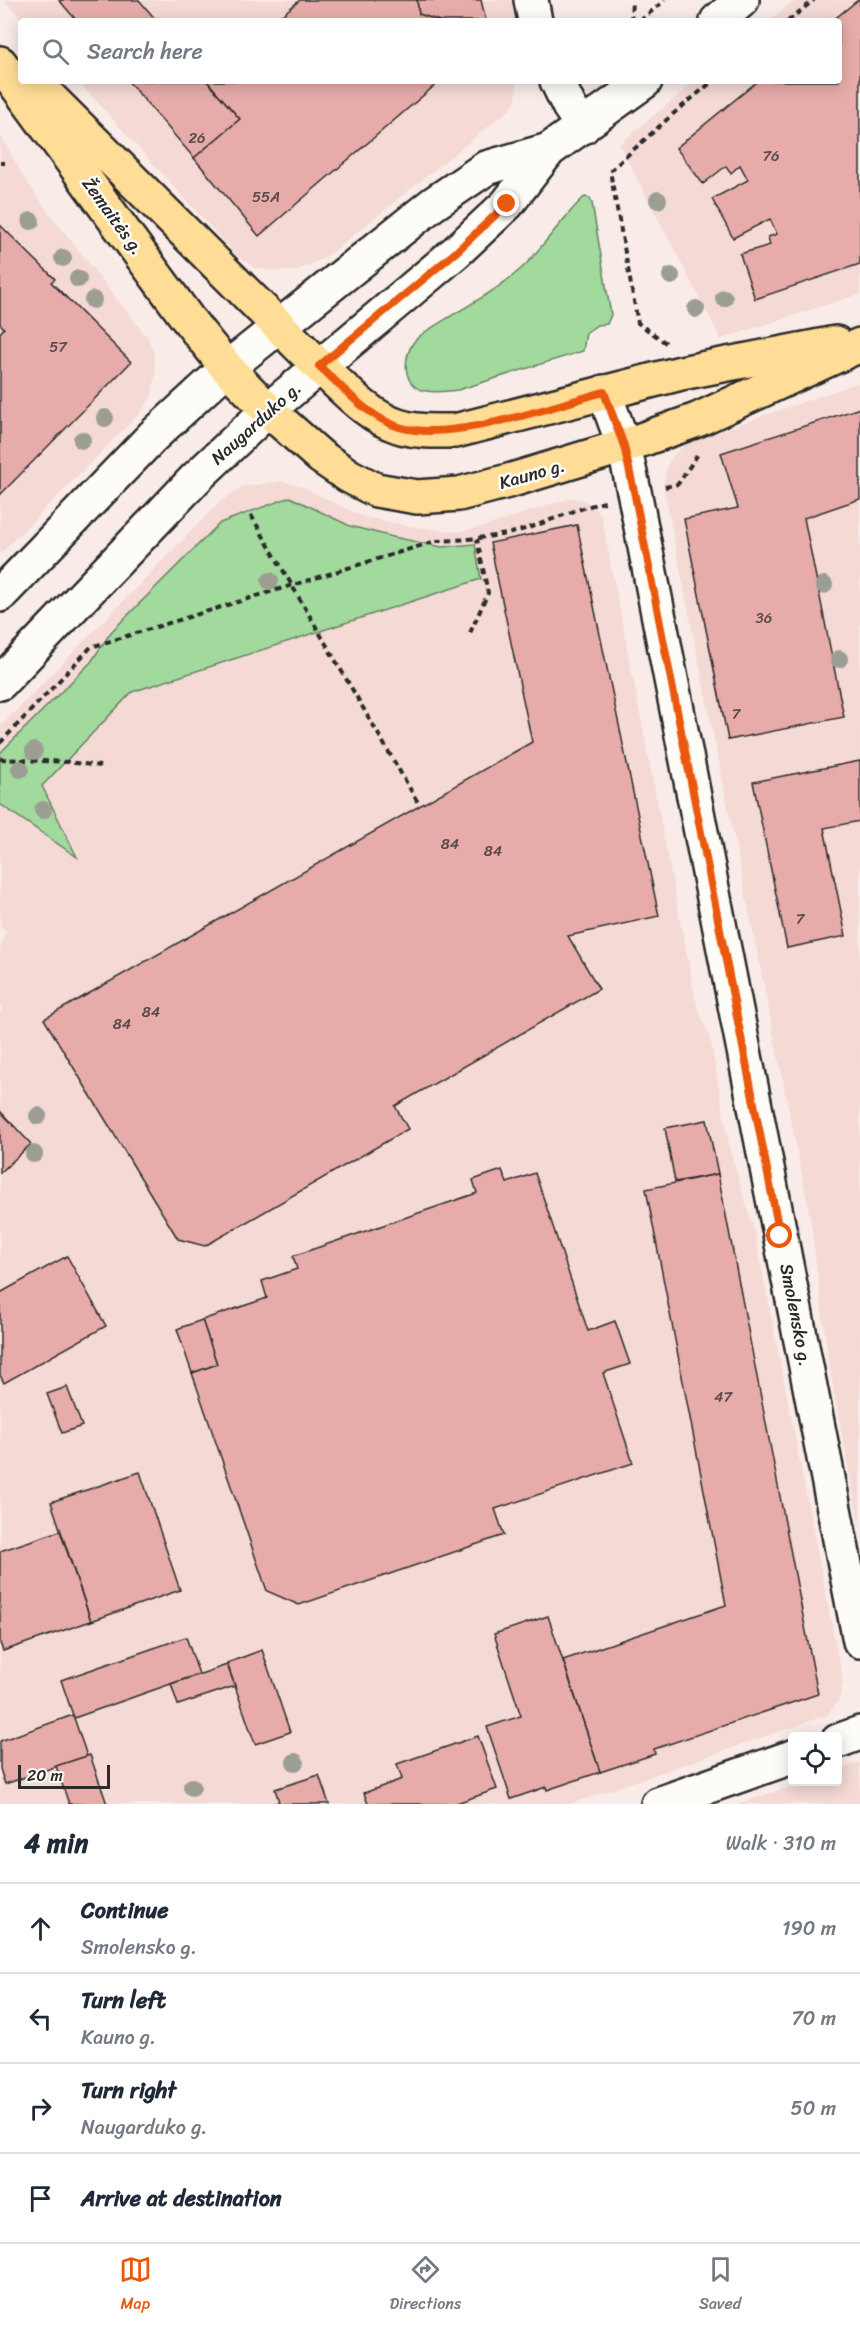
<!DOCTYPE html>
<meta charset="utf-8">
<style>
body{margin:0;font-family:Sriracha,sans-serif;background:#f6f6f7;color:#1f2937}
.controls{position:absolute;right:18px;bottom:18px;display:grid;overflow:hidden;border-radius:6px;box-shadow:0 3px 15px #0003}
.controls button{width:54px;height:54px;display:grid;place-items:center;padding:0;border:0;border-bottom:2px solid #e0e1e3;background:#fff;color:#1f2937;font:30px sans-serif}
.scale{position:absolute;left:18px;bottom:15px;width:92px;box-sizing:border-box;padding-left:6px;border:3px solid #2b2b2b;border-top:0;font-size:16px;line-height:21px;white-space:nowrap;color:#2b2b2b;-webkit-text-stroke:4px #fdfcf7;paint-order:stroke}
.stop{position:absolute;width:18px;height:18px;margin:-14px;border:4px solid #ea580c;border-radius:50%;background:#fff}
.stop.end{background:#ea580c;border-color:#fff;box-shadow:0 2px 6px #0008}
.list{margin:0;padding:0;list-style:none}
h2{display:flex;justify-content:space-between;align-items:center;height:78px;margin:0;padding:0 24px;font-size:26px}
h2 small{font-size:20px;font-weight:400;color:#747a83}
.list li{display:grid;grid-template-columns:39px 1fr auto;gap:18px;align-items:center;box-sizing:border-box;height:90px;padding:0 24px;border-top:2px solid #e0e1e3}
.list b{display:block;font-size:22px;white-space:nowrap}
.list p{margin:0;font-size:20px;white-space:nowrap;color:#747a83}
.list em{font-size:20px;font-style:normal;color:#747a83}
.icon{flex:none;width:33px;height:33px;fill:none;stroke:currentColor;stroke-width:2;stroke-linecap:round;stroke-linejoin:round}
.map{position:relative;flex:none;width:860px;height:1804px;overflow:hidden}
.search{position:absolute;background:#fff;box-shadow:0 3px 15px #0003;left:18px;right:18px;top:18px;height:66px;display:flex;align-items:center;gap:15px;box-sizing:border-box;padding:0 21px;border-radius:6px;color:#747a83;font-size:22px}
.sheet{height:438px;background:#fff}
nav{display:flex;justify-content:space-around;align-items:center;box-sizing:border-box;height:84px;border-top:2px solid #e0e1e3;background:#fff;font-size:16px;color:#747a83}
nav a{display:grid;justify-items:center;gap:3px}
nav .on{color:#ea580c}
.map>svg:first-child{display:block}
.built{fill:#f4d9d5}
.green{fill:#a2d99d;stroke:#668264;stroke-width:1.5}
.building{fill:#e7acaa;stroke:#2b2b2b;stroke-width:1.5}
.lines{fill:none;stroke-linecap:round;stroke-linejoin:round}
.minor-casing{stroke:#2b2b2b;stroke-width:38}
.secondary-casing{stroke:#2b2b2b;stroke-width:38}
.primary-casing{stroke:#2b2b2b;stroke-width:38}
.path{stroke:#2b2b2b;stroke-width:4;stroke-dasharray:6 4.5;stroke-linecap:butt}
.minor{stroke:#fdfcf7;stroke-width:33}
.secondary{stroke:#fdfcf7;stroke-width:33}
.primary{stroke:#ffdd96;stroke-width:33}
.tree{fill:#9c9e93}
.route{stroke:#ea580c;stroke-width:8}
.labels{text-anchor:middle;dominant-baseline:central;stroke-width:5;stroke-linejoin:round;paint-order:stroke}
.number-label{font-size:15px;fill:#5a4b4b}
.street-label{font-size:18px;fill:#2b2b2b;stroke:#fdfcf7}
</style>
<div class="map">
<svg width="860" height="1804" viewBox="0 0 860 1804">
<rect width="100%" height="100%" fill="#f9ece8"/>
<filter id="ink" filterUnits="userSpaceOnUse"><feTurbulence type="fractalNoise" baseFrequency=".0167" numOctaves="2"/><feDisplacementMap in="SourceGraphic" scale="12" xChannelSelector="R" yChannelSelector="G"/><feConvolveMatrix kernelMatrix="1 2 1 2 8 2 1 2 1" color-interpolation-filters="sRGB"/></filter>
<g filter="url(#ink)">
<g class="built">
<polygon points="4,0 513,0 517,21 23,21"/>
<polygon points="795,0 860,0 860,294 721,339 619,144 696,81 839,81 839,21 770,21"/>
<polygon points="78,81 517,81 516,100 510,109 325,258 296,271 275,271 255,268 236,255"/>
<polygon points="0,134 26,181 53,218 148,338 154,354 156,374 151,398 140,413 0,554"/>
<polygon points="860,382 860,1529 829,1365 810,1216 663,484 668,464 677,451 689,442"/>
<polygon points="283,481 303,487 361,516 408,526 457,532 483,527 570,498 584,500 601,514 697,1006 710,1038 731,1154 755,1233 843,1682 839,1700 827,1715 570,1804 0,1804 0,1012 3,1011 0,1004 0,949 6,931 0,926 0,727 220,502 241,487"/>
<polygon points="860,1762 860,1804 738,1804 804,1782 838,1782 838,1770"/>
</g>
<g class="green">
<path d="M585 197 590 198 592 203 611 315 607 324 597 325 586 333 583 351 458 390C447 391 437 393 426 391 402 387 403 359 413 343 418 335 430 329 438 324 465 307 503 287 525 265 536 255 578 199 585 197Z"/>
<polygon points="290,497 350,526 393,537 442,547 475,544 481,579 132,692 42,786 77,857 0,804 0,753 91,662 111,632 220,523"/>
</g>
<g class="building">
<polygon points="59,0 139,0 157,21 77,21"/>
<polygon points="300,0 417,0 419,14 440,21 275,21"/>
<polygon points="417,0 481,0 486,21 440,21 419,14"/>
<polygon points="858,0 860,0 860,264 755,299 740,254 770,245 768,237 777,234 770,219 733,238 712,199 748,180 740,165 731,173 726,166 703,184 676,148 758,81 839,81 839,21 832,21"/>
<polygon points="128,81 207,81 240,119 194,158"/>
<polygon points="207,81 440,81 259,236 194,158 240,119"/>
<polygon points="0,225 55,279 51,282 131,362 0,495 0,333 4,328 0,324"/>
<polygon points="860,408 860,499 804,518 844,717 728,740 684,519 738,508 721,453"/>
<polygon points="577,525 659,916 568,936 599,989 395,1106 408,1129 205,1246 178,1239 44,1019 532,742 490,543"/>
<polygon points="860,761 860,821 824,828 846,936 787,948 753,782"/>
<polygon points="0,1111 31,1144 0,1173"/>
<polygon points="707,1120 718,1174 675,1182 665,1128"/>
<polygon points="502,1170 507,1183 535,1173 588,1331 615,1321 630,1364 603,1373 633,1463 495,1509 504,1535 299,1605 267,1591 192,1373 217,1364 202,1320 267,1298 262,1281 297,1269 293,1256 477,1193 473,1180"/>
<polygon points="718,1174 818,1694 654,1749 655,1754 600,1772 563,1660 726,1605 646,1189"/>
<polygon points="67,1256 106,1326 4,1383 0,1375 0,1293"/>
<polygon points="202,1320 217,1364 192,1373 177,1329"/>
<polygon points="67,1387 82,1426 62,1433 47,1394"/>
<polygon points="140,1472 180,1590 91,1621 51,1502"/>
<polygon points="60,1531 91,1621 3,1651 0,1643 0,1551"/>
<polygon points="548,1616 600,1772 547,1790 546,1787 511,1799 487,1727 521,1716 494,1634"/>
<polygon points="186,1637 199,1674 74,1718 61,1680"/>
<polygon points="262,1650 290,1732 255,1744 227,1663"/>
<polygon points="227,1665 235,1686 178,1705 171,1684"/>
<polygon points="73,1715 87,1756 5,1784 0,1769 0,1741"/>
<polygon points="478,1736 497,1789 454,1804 368,1804 364,1793 402,1779 397,1764"/>
<polygon points="90,1755 107,1804 69,1804 56,1766"/>
<polygon points="319,1775 329,1804 272,1804 279,1802 275,1789"/>
</g>
<g class="lines">
<defs>
<g id="minor">
<polyline points="531,0 535,21"/>
<polyline points="557,81 569,106 583,127"/>
<polyline points="604,392 624,446 635,496 860,1641"/>
<polyline points="838,1741 860,1733"/>
<polyline points="658,1804 792,1757"/>
</g>
<g id="secondary">
<polyline points="717,21 742,0"/>
<polyline points="0,595 153,436 227,368 433,204 486,168 549,150"/>
<polyline points="0,683 196,478 268,410 456,252 507,204 549,150 645,81"/>
</g>
<g id="primary">
<polyline points="0,63 187,318 227,368 268,410 321,457 349,476 376,490 417,497 459,494 512,480 624,446 697,420 860,345"/>
<path d="M33 81 319 366C343 387 367 416 398 426 416 432 436 431 455 431L681 373 836 343"/>
</g>
</defs>
<use href="#minor" class="minor-casing"/>
<use href="#secondary" class="secondary-casing"/>
<use href="#primary" class="primary-casing"/>
<g class="path">
<polyline points="631,21 632,0"/>
<polyline points="640,21 665,0"/>
<polyline points="788,21 814,0"/>
<polyline points="0,163 5,163"/>
<polyline points="666,343 638,323 610,171 673,114 713,81"/>
<polyline points="665,487 678,484 698,454"/>
<polyline points="251,515 420,806"/>
<polyline points="470,633 488,593 477,539"/>
<path d="M0 743 91 647 436 541C461 540 486 538 511 533 543 525 573 509 605 502"/>
<polyline points="0,759 67,762 101,766"/>
</g>
<use href="#minor" class="minor"/>
<use href="#secondary" class="secondary"/>
<use href="#primary" class="primary"/>
</g>
<g class="tree">
<circle cx="658" cy="200" r="9"/>
<circle cx="31" cy="221" r="9"/>
<circle cx="63" cy="258" r="9"/>
<circle cx="671" cy="276" r="9"/>
<circle cx="78" cy="279" r="9"/>
<circle cx="724" cy="298" r="9"/>
<circle cx="93" cy="300" r="9"/>
<circle cx="696" cy="309" r="9"/>
<circle cx="105" cy="418" r="9"/>
<circle cx="82" cy="440" r="9"/>
<circle cx="270" cy="581" r="9"/>
<circle cx="824" cy="585" r="9"/>
<circle cx="839" cy="659" r="9"/>
<circle cx="34" cy="751" r="9"/>
<circle cx="20" cy="769" r="9"/>
<circle cx="43" cy="810" r="9"/>
<circle cx="38" cy="1116" r="9"/>
<circle cx="34" cy="1154" r="9"/>
<circle cx="295" cy="1762" r="9"/>
<circle cx="192" cy="1787" r="9"/>
</g>
</g>
<g class="lines" filter="url(#ink)">
<path class="route" d="M507 204 456 252 319 366C343 387 367 417 399 427 452 443 549 407 604 392L624 446 635 496 780 1236"/>
</g>
<g class="labels">
<g class="number-label">
<text x="197" y="138">26</text>
<text x="771" y="156">76</text>
<text x="266" y="197">55A</text>
<text x="58" y="347">57</text>
<text x="764" y="618">36</text>
<text x="736" y="714">7</text>
<text x="450" y="844">84</text>
<text x="493" y="851">84</text>
<text x="800" y="919">7</text>
<text x="151" y="1012">84</text>
<text x="122" y="1024">84</text>
<text x="723" y="1397">47</text>
</g>
<g class="street-label">
<text transform="translate(113 216) rotate(54)">Žemaitės g.</text>
<text transform="translate(256 423) rotate(-42)">Naugarduko g.</text>
<text transform="translate(532 474) rotate(-16)">Kauno g.</text>
<text transform="translate(796 1315) rotate(79)">Smolensko g.</text>
</g>
</g>
</svg>
<div class="controls">
<button><svg class="icon" aria-label="locate" viewBox="0 0 24 24"><circle cx="12" cy="12" r="6"/><path d="M12 2v4M12 18v4M2 12h4M18 12h4"/></svg></button>
</div>
<div class="scale">20 m</div>
<div class="stop" style="left:780px;top:1236px"></div>
<div class="stop end" style="left:507px;top:204px"></div>
<div class="search"><svg class="icon" aria-label="search" viewBox="0 0 24 24"><circle cx="10" cy="10" r="6"/><path d="M15 15l6 6"/></svg>Search here</div>
</div>
<section class="sheet">
<h2>4 min<small>Walk · 310 m</small></h2>
<ul class="list">
<li><svg class="icon" aria-label="ahead" viewBox="0 0 24 24"><path d="M12 20V5M6 11l6-6 6 6"/></svg><div><b>Continue</b><p>Smolensko g.</p></div><em>190 m</em></li>
<li><svg class="icon" aria-label="left" viewBox="0 0 24 24"><path d="M17 20v-9H6M10 6l-5 5 5 5"/></svg><div><b>Turn left</b><p>Kauno g.</p></div><em>70 m</em></li>
<li><svg class="icon" aria-label="right" viewBox="0 0 24 24"><path d="M7 20v-9h11M14 6l5 5-5 5"/></svg><div><b>Turn right</b><p>Naugarduko g.</p></div><em>50 m</em></li>
<li><svg class="icon" aria-label="arrive" viewBox="0 0 24 24"><path d="M6 21V4h12l-3 4 3 4H6"/></svg><div><b>Arrive at destination</b></div></li>
</ul>
</section>
<nav>
<a class="on"><svg class="icon" aria-label="map" viewBox="0 0 24 24"><path d="M3 6l6-2 6 2 6-2v14l-6 2-6-2-6 2zM9 4v14M15 6v14"/></svg>Map</a>
<a><svg class="icon" aria-label="directions" viewBox="0 0 24 24"><path d="M12 3l9 9-9 9-9-9zM9 14v-3h6M13 9l2 2-2 2"/></svg>Directions</a>
<a><svg class="icon" aria-label="saved" viewBox="0 0 24 24"><path d="M7 4h10v16l-5-4-5 4z"/></svg>Saved</a>
</nav>
